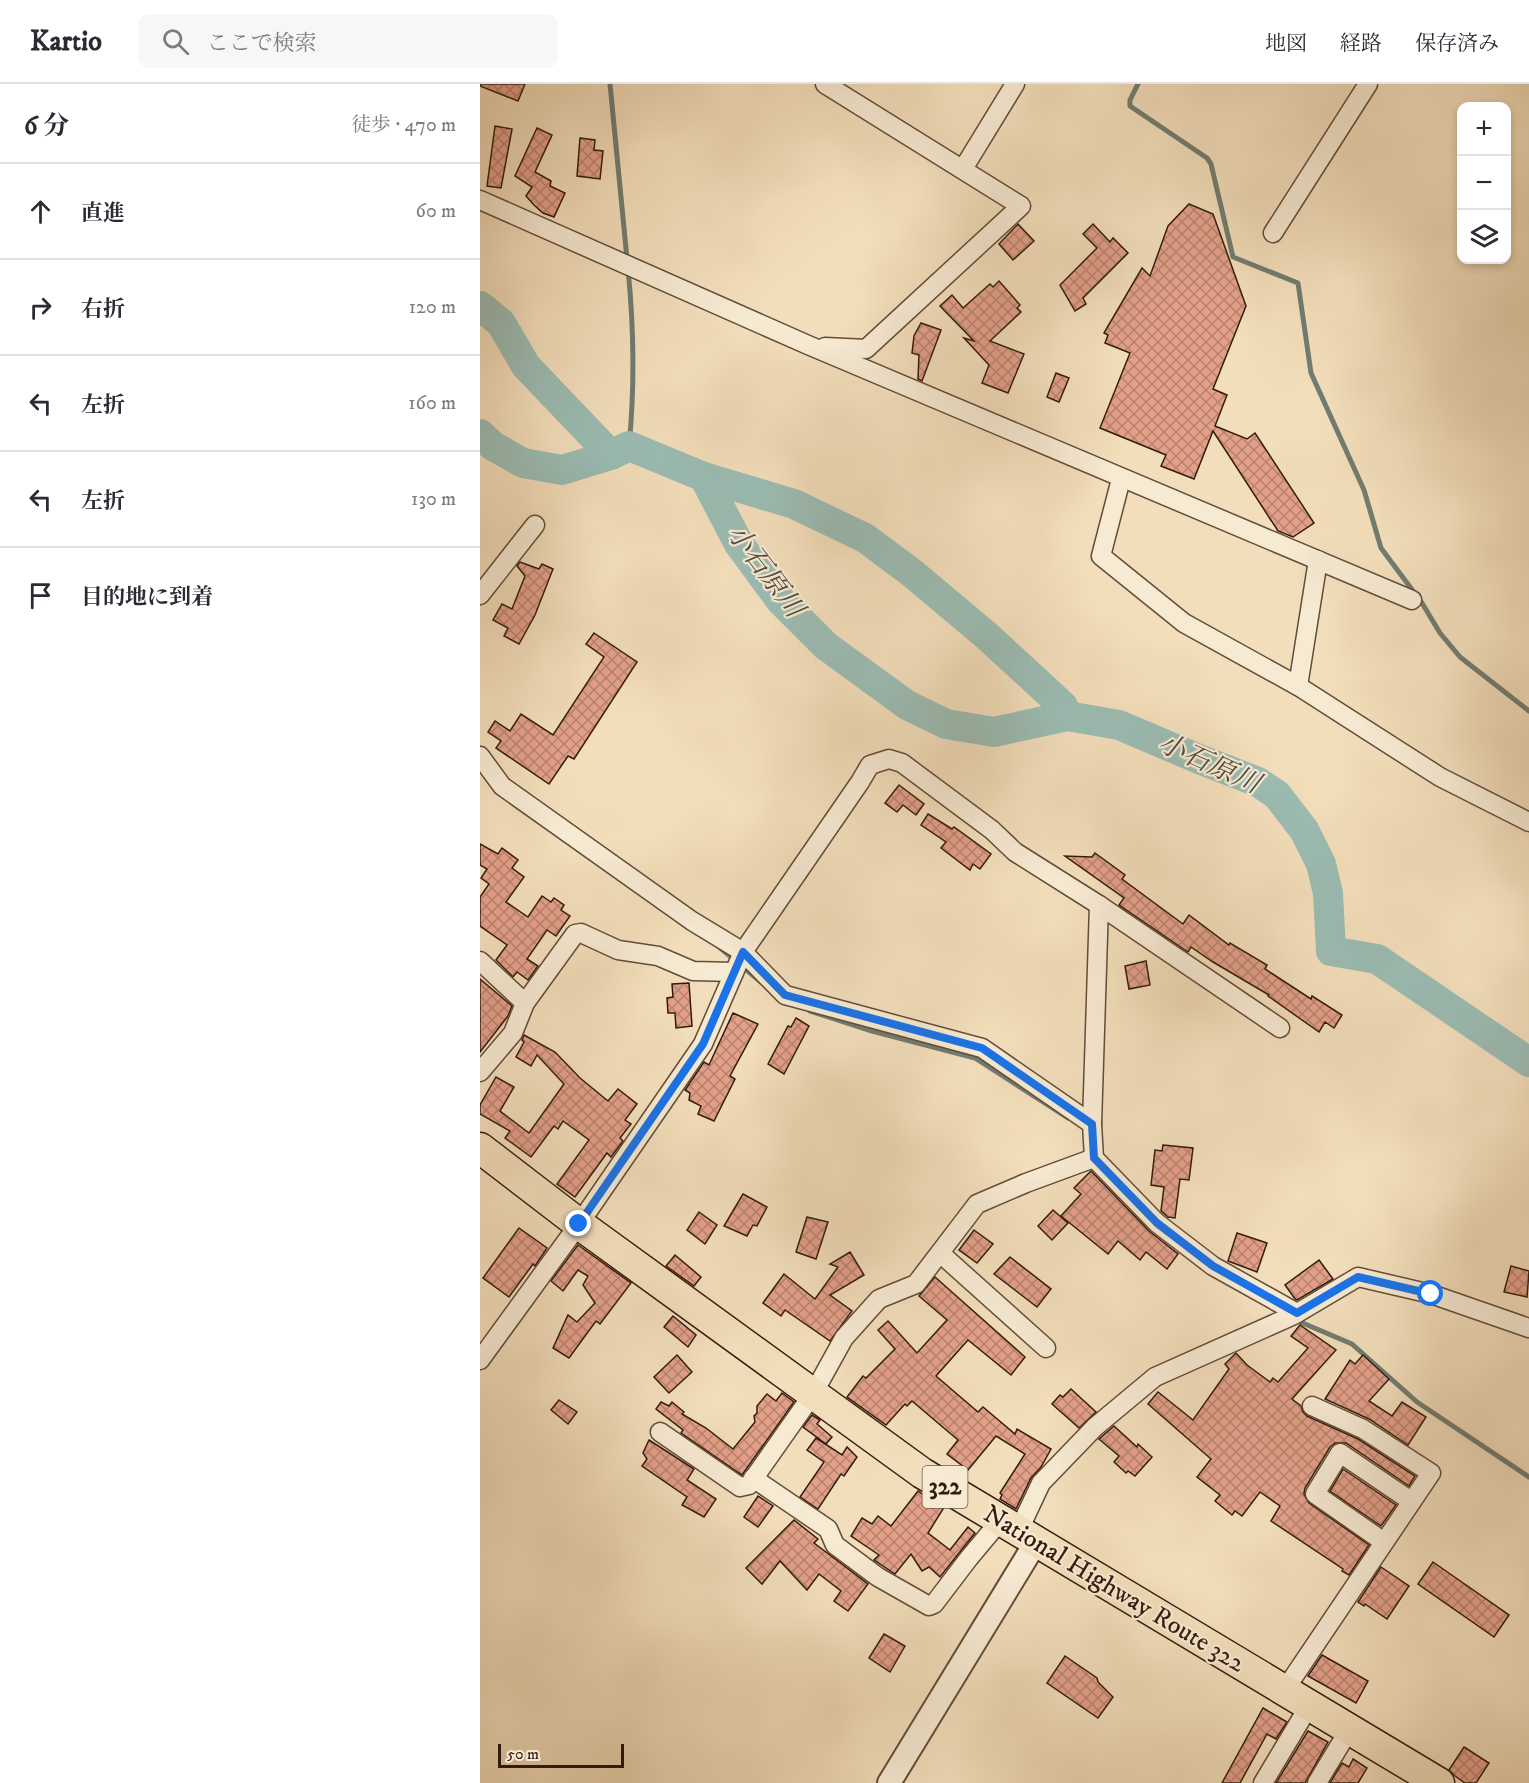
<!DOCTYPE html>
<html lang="ja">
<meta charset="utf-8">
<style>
body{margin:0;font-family:"IM FELL DW Pica","Noto Serif JP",serif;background:#f7f7f7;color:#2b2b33}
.controls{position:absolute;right:18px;top:18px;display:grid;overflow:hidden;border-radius:12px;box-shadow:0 3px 9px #0003}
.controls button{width:54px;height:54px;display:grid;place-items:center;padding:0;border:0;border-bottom:2px solid #e1e1e2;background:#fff;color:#2b2b33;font:30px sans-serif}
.scale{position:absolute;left:18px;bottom:15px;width:126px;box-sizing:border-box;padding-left:6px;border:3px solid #331b0d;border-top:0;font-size:16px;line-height:21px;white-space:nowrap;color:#331b0d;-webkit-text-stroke:4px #f7ead3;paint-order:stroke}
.stop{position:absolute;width:18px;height:18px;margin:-14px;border:4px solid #1a73e8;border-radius:50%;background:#fff}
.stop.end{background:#1a73e8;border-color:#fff;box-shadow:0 2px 6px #0008}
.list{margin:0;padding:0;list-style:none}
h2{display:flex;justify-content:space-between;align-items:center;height:78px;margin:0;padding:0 24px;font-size:26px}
h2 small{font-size:20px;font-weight:400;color:#7c7c81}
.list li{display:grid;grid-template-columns:39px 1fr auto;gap:18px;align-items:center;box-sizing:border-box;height:96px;padding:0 24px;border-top:2px solid #e1e1e2}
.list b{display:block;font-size:22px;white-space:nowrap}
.list em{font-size:20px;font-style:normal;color:#7c7c81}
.icon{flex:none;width:33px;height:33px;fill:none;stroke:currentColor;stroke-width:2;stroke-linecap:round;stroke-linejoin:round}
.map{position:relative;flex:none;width:1049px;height:1699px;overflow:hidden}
header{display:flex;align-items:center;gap:36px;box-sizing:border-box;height:84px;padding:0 30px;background:#fff;border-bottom:2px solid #e1e1e2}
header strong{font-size:28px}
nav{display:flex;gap:33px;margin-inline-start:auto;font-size:21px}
.search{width:420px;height:54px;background:#f7f7f7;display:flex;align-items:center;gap:15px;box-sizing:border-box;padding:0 21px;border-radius:12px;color:#7c7c81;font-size:22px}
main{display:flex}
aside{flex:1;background:#fff}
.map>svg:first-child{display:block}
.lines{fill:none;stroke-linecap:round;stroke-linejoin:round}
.stream{stroke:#717c71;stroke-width:5}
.river{stroke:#9bbcb3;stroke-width:30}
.building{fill:url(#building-cross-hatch);stroke:#331b0d;stroke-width:1.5}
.minor-casing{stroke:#634c38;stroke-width:21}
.tertiary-casing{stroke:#634c38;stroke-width:26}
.trunk-casing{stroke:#331b0d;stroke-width:33}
.minor{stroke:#f7ead3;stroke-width:18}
.tertiary{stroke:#f7ead3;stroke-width:22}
.trunk{stroke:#f3debb;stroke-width:30}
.route{stroke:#1a73e8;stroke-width:8}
.labels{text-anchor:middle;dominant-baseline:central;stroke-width:4.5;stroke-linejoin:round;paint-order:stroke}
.shield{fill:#f7ead3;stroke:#6e5948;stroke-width:1.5}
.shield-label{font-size:24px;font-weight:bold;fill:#331b0d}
.street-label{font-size:26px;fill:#331b0d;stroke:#f7ead3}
.water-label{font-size:27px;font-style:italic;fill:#524b3f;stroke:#f7ead3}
</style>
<header>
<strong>Kartio</strong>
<div class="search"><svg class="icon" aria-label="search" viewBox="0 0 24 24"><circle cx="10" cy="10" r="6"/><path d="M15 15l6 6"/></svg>ここで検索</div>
<nav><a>地図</a><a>経路</a><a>保存済み</a></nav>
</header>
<main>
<aside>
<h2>6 分<small>徒歩 · 470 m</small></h2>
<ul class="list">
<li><svg class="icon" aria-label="ahead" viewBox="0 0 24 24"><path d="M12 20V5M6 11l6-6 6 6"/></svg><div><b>直進</b></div><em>60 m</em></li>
<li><svg class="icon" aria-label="right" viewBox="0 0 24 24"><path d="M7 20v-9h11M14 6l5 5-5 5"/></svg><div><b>右折</b></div><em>120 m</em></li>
<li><svg class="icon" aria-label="left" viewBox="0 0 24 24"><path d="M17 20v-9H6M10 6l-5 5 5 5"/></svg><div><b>左折</b></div><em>160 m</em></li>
<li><svg class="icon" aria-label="left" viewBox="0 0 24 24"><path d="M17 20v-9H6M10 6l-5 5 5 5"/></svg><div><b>左折</b></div><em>130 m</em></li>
<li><svg class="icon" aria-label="arrive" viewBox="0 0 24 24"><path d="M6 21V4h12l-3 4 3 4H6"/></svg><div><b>目的地に到着</b></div></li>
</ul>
</aside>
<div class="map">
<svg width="1049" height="1699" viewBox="0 0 1049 1699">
<defs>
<pattern id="building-cross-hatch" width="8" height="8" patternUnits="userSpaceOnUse" patternTransform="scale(1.5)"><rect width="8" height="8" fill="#e3a089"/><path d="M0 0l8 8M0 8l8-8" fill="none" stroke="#b9826e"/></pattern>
</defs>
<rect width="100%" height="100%" fill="#f3debb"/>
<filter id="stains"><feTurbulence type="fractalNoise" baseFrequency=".00333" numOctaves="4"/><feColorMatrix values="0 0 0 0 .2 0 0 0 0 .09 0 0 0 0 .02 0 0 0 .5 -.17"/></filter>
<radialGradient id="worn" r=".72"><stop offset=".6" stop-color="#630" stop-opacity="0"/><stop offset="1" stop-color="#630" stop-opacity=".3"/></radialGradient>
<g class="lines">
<g class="stream">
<polyline points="130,0 147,175"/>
<polyline points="658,0 650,16 650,22 727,74 731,80 753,173 818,199 831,289 884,406 901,464 942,519 960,549 980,573 1049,627"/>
<path d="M148 185C154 245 155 302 149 362"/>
<polyline points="238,862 282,899"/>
<polyline points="330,927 392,947 495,974 588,1034"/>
<polyline points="818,1237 872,1260 937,1318 1049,1393"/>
</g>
<g class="river">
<polyline points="0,222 21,239 46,282 131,371"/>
<polyline points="0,350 13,362 43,379 82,386 131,371 149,362 224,393 314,420 385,454 432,489 507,552 583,622 587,632"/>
<polyline points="224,393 259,460 301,517 346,562 427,621 466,640 514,648 587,632 639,641 719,675 778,698 797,711 824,746 841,780 848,809 851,867 897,875 1049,978"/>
</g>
</g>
<g class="building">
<polygon points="0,0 45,0 38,17 0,2"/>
<polygon points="15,42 32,45 21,104 7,102"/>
<polygon points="57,44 72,51 55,88 71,97 70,102 85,109 74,133 63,129 54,121 46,112 52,103 35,92"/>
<polygon points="100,54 115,56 114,66 123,67 120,95 97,92"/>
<polygon points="709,120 733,130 766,222 733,305 747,311 735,342 767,355 775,349 834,439 813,453 798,447 733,347 714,395 681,382 686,371 620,344 650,269 625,259 628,251 624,249 662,184 670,192 688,142"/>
<polygon points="538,140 554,157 533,176 519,160"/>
<polygon points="613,140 630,158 633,154 648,169 603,214 606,220 595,227 580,201 617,164 603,150"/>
<polygon points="519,197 540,221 537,224 541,228 510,257 544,270 528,309 502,299 509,281 484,254 494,257 460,222 472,211 483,224 510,200 513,203"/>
<polygon points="441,239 461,246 442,297 438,295 439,271 432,269 434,252"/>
<polygon points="576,289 589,294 579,318 567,313"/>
<polygon points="40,478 59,485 62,480 73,485 55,531 39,560 24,552 28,544 13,536 22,520 32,525 45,492 37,482"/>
<polygon points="114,549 157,578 94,675 88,672 69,700 16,664 21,657 8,648 15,637 30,647 41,630 73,651 124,573 106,560"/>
<polygon points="419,701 444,720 436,731 423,721 417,728 405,719"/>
<polygon points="448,730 472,745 474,743 511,770 500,785 493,780 490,786 461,764 466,758 441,741"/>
<polygon points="0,760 18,770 22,764 38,776 32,784 44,793 26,818 48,833 62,812 71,818 74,814 84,821 81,826 90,832 76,852 67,846 47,875 58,882 48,896 37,888 33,893 16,876 27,861 0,842 0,813 9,800 1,794 7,785 0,781"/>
<polygon points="615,769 645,791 642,795 703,840 709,831 749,861 750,859 787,881 785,885 831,915 832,912 862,931 854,944 845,938 839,948 788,912 789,911 733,878 711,863 708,868 639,821 644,814 585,772 612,773"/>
<polygon points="666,877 670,901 649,905 645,882"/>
<polygon points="0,895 32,922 28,932 0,968"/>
<polygon points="209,899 212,942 196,944 195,929 188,929 187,914 193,913 192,900"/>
<polygon points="253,929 278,940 250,992 255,995 234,1037 218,1030 221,1022 209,1016 210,1009 205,1006 224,978 229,981"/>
<polygon points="316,934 329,942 304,990 288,980 308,942 311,943"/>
<polygon points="44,951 75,968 100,994 128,1017 138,1005 157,1020 145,1036 151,1040 140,1054 143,1057 131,1073 127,1069 95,1113 77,1100 109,1056 83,1037 78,1045 74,1042 51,1073 25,1054 30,1047 0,1030 0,1021 16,993 34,1003 20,1027 49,1049 84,1000 57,971 51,982 36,973 44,958 42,956"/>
<polygon points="683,1061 713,1064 709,1096 700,1095 695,1134 688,1133 681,1127 684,1103 671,1101 675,1066 682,1067"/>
<polygon points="611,1087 669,1147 698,1170 687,1185 666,1168 660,1176 638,1157 628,1170 581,1132 601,1110 594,1104"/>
<polygon points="263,1110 287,1123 277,1142 273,1141 267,1152 244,1142"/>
<polygon points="573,1126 588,1139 572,1156 558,1142"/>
<polygon points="219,1128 237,1141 225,1160 207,1146"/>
<polygon points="327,1133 348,1138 336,1175 316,1168"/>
<polygon points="39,1144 67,1164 55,1182 53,1180 29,1213 3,1194"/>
<polygon points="494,1146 513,1160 497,1179 479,1166"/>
<polygon points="757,1149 787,1159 777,1188 748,1177"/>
<polygon points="98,1161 151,1199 120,1240 116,1237 89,1274 73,1264 88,1231 97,1238 115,1219 103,1201 108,1192 98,1186 83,1207 71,1197"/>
<polygon points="370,1168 384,1191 350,1211 372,1227 350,1257 305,1226 301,1232 283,1219 304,1190 335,1215 358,1183 350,1180"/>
<polygon points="195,1171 221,1193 214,1202 186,1182"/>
<polygon points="530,1173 571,1205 557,1223 514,1190"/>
<polygon points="839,1176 853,1195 817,1216 815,1215 805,1201"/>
<polygon points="1031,1182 1049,1187 1047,1213 1024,1208"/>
<polygon points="455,1193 545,1273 531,1291 488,1256 456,1292 498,1328 503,1323 535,1350 537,1345 571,1365 561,1383 551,1394 536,1425 520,1415 522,1411 520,1409 545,1370 516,1352 488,1386 467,1370 478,1356 432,1317 427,1322 425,1320 406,1341 367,1313 383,1292 386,1294 415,1265 398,1246 408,1237 437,1269 467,1236 439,1212"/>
<polygon points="193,1232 216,1251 208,1263 184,1243"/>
<polygon points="820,1241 856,1266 812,1315 821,1322 823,1328 827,1332 878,1355 935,1392 929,1402 866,1359 855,1359 850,1363 825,1404 824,1410 829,1419 889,1461 869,1491 862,1487 863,1485 791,1437 800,1422 780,1408 762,1432 755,1427 752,1431 735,1417 740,1411 717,1393 731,1375 668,1320 678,1308 713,1336 749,1285 745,1280 756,1269 767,1281 790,1298 793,1294 798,1298 828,1264 811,1252"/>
<polygon points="197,1271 212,1288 189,1309 174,1293"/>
<polygon points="883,1271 909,1295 889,1317 912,1332 922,1318 946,1333 928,1361 889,1335 845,1315 870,1276 875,1280"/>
<polygon points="591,1305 616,1328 599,1344 572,1320 580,1311 583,1313"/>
<polygon points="302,1309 314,1318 262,1391 201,1349 203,1346 176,1325 181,1318 189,1322 192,1318 204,1328 202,1330 226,1344 253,1365 275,1338 274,1332 277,1329 277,1322 287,1310 296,1317"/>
<polygon points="79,1316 97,1328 88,1340 71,1326"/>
<polygon points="332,1331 340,1336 337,1340 352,1353 346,1360 323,1343"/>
<polygon points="634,1342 657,1363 658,1360 672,1373 655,1392 648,1387 646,1389 634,1378 639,1372 619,1355"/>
<polygon points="336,1354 362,1371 367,1363 377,1373 364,1392 361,1390 338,1425 320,1413 344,1378 327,1366"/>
<polygon points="169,1356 214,1385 207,1396 236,1415 224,1433 202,1421 207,1413 162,1382 167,1375 163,1369"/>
<polygon points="863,1385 916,1421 901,1442 850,1407"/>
<polygon points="438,1407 463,1425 448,1449 470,1466 488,1443 495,1449 460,1493 449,1483 442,1487 431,1470 415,1490 394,1476 399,1471 371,1452 382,1434 392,1440 398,1432 411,1442"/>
<polygon points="278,1412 293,1422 278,1443 264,1433"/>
<polygon points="314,1436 338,1455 334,1459 388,1500 368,1527 354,1517 361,1507 339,1490 327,1506 300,1477 282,1500 266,1484"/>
<polygon points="953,1478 1029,1531 1014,1553 938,1500"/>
<polygon points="901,1483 929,1502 907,1535 885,1520 884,1522 878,1518"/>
<polygon points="404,1550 425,1562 410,1588 389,1574"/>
<polygon points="842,1571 888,1597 876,1619 828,1592"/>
<polygon points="585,1572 617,1594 618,1598 633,1613 618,1634 567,1599"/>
<polygon points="783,1624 807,1638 796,1655 787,1650 760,1699 742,1699"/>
<polygon points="828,1647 848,1658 825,1699 796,1699"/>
<polygon points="984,1663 1009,1679 996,1699 985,1699 975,1692 969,1686"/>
<polygon points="873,1675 887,1684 878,1699 850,1699 862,1679 869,1683"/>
</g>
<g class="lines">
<defs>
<g id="minor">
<polyline points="483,85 535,0"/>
<polyline points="0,116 328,261 932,516"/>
<polyline points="793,149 888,0"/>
<polyline points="345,263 386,265 541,122 345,0"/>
<polyline points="641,395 621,472 704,539 818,602"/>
<polyline points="838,476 818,602 960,693 1049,738"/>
<polyline points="0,511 55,441"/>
<polyline points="0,672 22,702 212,837 263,868 305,911 502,964 612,1040 614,1074 677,1139 733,1182 817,1229"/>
<polyline points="0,877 45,919"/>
<polyline points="0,988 33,949 45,919 95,850 101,849 138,866 178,872 213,887 254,888"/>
<polyline points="612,1040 619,821"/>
<polyline points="460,1169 566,1264"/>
<polyline points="0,1276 99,1140 223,960 263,868 380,698 390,681 409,675 422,679 512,746 535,768 619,821 800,944"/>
<polyline points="180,1348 260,1403 269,1401 333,1310 364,1254 399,1215 436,1200 497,1120 546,1099 614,1074"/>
<polyline points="273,1394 348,1445 355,1461 398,1493 449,1522 454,1520 489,1474 520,1437"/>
<polyline points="538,1448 561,1399 615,1343 675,1293 814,1231 878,1193 951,1210 1049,1244"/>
<polyline points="904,1458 835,1410 860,1369 931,1417"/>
<polyline points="804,1607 951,1389 883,1345 832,1322"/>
<polyline points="783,1699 829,1622"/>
<polyline points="837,1699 869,1646"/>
</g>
<polyline id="tertiary" points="409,1699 556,1458"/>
<polyline id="trunk" points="0,1064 99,1140 442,1389 959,1699"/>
</defs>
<use href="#minor" class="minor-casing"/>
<use href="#tertiary" class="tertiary-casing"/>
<use href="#trunk" class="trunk-casing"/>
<use href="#minor" class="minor"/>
<use href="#tertiary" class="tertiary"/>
<use href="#trunk" class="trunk"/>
</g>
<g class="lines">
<polyline class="route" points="99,1140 223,960 263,868 305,911 502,964 612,1040 614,1074 677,1139 733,1182 817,1229 878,1193 951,1210"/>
</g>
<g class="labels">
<rect class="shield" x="442.5" y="1382" width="45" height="42" rx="4.5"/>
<g class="shield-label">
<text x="465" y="1403">322</text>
</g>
<g class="street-label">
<text transform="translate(634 1505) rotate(31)">National Highway Route 322</text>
</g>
<g class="water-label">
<text transform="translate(285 487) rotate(53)">小石原川</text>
<text transform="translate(729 680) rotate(24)">小石原川</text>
</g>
</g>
<rect width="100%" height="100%" filter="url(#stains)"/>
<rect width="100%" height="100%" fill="url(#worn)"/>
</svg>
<div class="controls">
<button>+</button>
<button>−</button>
<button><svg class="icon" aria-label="layers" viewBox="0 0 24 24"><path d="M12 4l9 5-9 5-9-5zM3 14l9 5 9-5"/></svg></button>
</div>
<div class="scale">50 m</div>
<div class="stop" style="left:951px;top:1210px"></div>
<div class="stop end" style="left:99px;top:1140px"></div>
</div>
</main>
